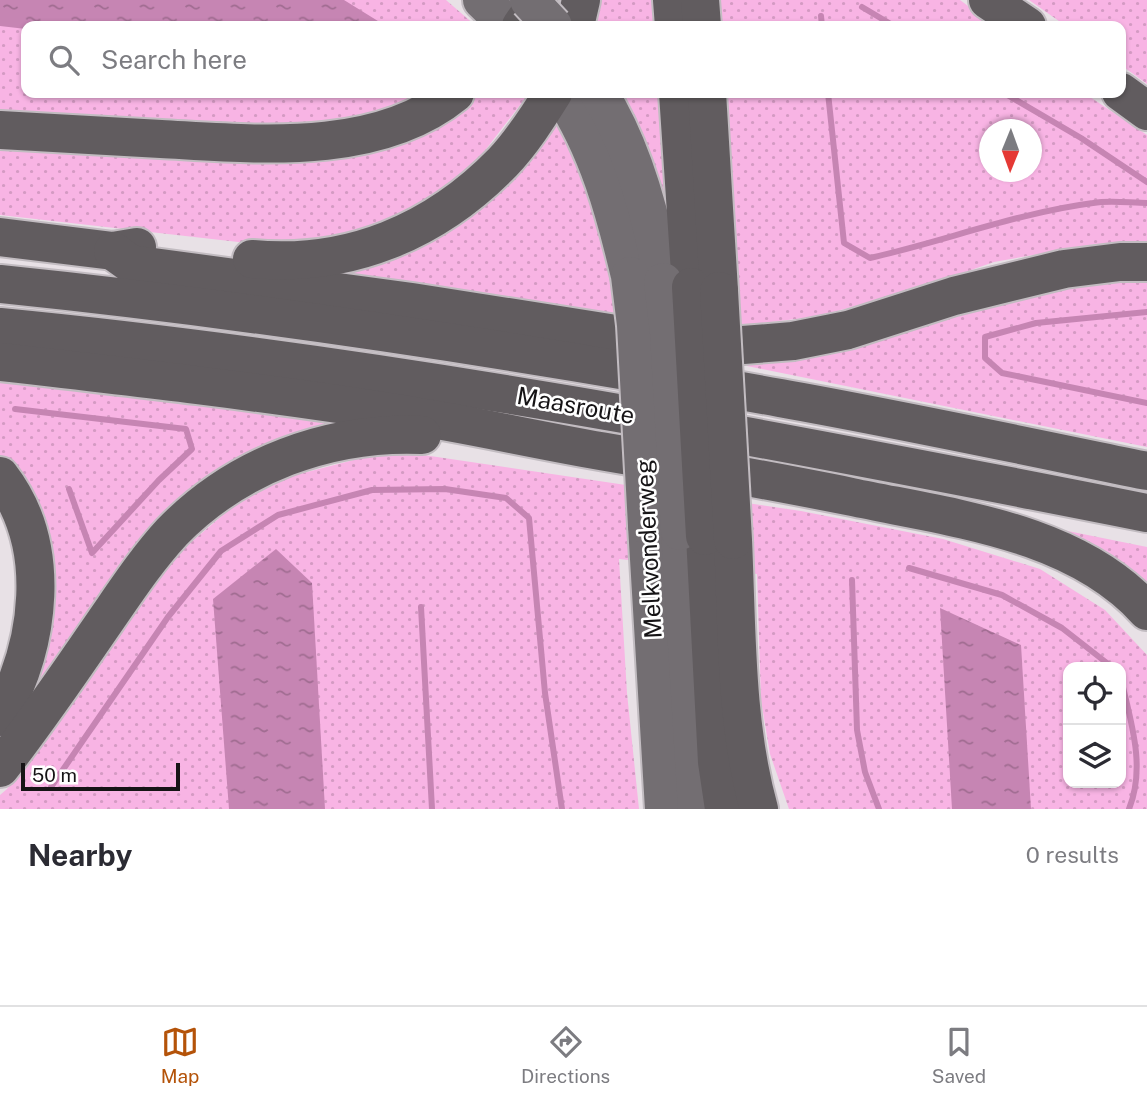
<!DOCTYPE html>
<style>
body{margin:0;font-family:"Public Sans",sans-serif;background:#f2f2f3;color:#2b2b33}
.controls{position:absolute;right:21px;bottom:21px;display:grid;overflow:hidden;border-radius:14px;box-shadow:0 2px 5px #0004}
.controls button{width:63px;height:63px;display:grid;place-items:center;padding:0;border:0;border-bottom:2px solid #e1e1e2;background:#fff;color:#2b2b33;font:35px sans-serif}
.compass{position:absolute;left:979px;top:119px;width:63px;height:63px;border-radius:50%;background:#fff;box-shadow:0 2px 5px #0004;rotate:181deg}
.scale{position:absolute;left:21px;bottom:18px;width:159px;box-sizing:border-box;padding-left:7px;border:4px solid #161416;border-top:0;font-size:19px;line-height:24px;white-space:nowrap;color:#161416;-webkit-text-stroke:5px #fff;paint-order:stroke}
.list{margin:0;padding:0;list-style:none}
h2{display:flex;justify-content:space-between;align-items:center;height:91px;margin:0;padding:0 28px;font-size:30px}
h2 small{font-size:23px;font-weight:400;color:#7c7c81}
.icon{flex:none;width:38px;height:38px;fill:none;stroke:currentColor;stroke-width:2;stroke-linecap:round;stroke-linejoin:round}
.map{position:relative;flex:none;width:1147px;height:809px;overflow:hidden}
.search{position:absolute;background:#fff;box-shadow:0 2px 5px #0004;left:21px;right:21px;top:21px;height:77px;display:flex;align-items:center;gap:18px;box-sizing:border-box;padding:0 24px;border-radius:14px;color:#7c7c81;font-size:26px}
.sheet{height:196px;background:#fff}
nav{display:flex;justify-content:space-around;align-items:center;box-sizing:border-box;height:98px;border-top:2px solid #e1e1e2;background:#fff;font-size:19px;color:#7c7c81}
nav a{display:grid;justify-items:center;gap:4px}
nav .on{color:#b45309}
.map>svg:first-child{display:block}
.grass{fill:url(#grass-dots);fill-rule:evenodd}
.water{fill:url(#water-ripples)}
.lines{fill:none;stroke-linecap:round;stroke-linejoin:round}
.stream{stroke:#c685b3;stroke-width:6}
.major-casing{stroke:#c2bcc1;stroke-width:42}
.highway-casing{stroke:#c2bcc1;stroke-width:42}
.major{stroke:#736e72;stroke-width:38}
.highway{stroke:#615c5f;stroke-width:38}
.major-bridge-casing{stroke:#c2bcc1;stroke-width:42;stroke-linecap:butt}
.highway-bridge-casing{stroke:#c2bcc1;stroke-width:42;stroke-linecap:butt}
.major-bridge{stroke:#736e72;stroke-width:38}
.highway-bridge{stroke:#615c5f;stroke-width:38}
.labels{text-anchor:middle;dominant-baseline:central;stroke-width:5;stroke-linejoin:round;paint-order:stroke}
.street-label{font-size:24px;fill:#161416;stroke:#fff}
</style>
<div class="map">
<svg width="1147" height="809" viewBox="0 0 1147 809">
<defs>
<pattern id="grass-dots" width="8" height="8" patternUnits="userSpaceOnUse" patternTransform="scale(1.75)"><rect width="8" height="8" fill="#f8b4e4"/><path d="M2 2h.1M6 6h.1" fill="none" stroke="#d49ac3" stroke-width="1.8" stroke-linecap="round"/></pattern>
<pattern id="water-ripples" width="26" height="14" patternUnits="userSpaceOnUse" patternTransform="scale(1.75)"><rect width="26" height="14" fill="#c685b3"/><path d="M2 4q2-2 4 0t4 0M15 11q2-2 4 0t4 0" fill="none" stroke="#a06c91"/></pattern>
</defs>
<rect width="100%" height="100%" fill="#e8e1e6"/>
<g class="grass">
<polygon points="0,0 446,0 476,26 26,26 26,93 525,93 527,96 480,157 420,208 340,236 257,244 0,215"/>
<polygon points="589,0 960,0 995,26 586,26"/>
<polygon points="1029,0 1147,0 1147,84 1121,65 1121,26 1066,26"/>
<path d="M558 93H1084L1147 135V243L1095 244 994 262 900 295 813 317 746 325 593 311 314 270 392 250ZM990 130H1032V172H990Z"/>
<polygon points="1147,273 1147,447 747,366 745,352 957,308"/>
<polygon points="0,380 344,422 264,456 0,757 0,729 42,638 0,460"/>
<path d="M410 453 801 511 943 539 1040 569 1105 610 1147 655V809H789L770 754 761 700 757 574 619 559 627 693 639 809H0V795L7 789 89 678 133 611 182 550 231 508 284 478 369 456ZM1068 667H1121V783H1068Z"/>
<polygon points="1009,519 1147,547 1147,587 1132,569"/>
</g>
<g class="water">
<polygon points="0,0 344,0 386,26 26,26 26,29 0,26"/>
<polygon points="276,549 312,583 325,809 229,809 213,599"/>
<polygon points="940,608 1021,645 1031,809 952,809"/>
</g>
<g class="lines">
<g class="stream">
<polyline points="862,7 894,26"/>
<polyline points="821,16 822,26"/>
<polyline points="460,26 462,25"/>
<path d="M828 93 844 243 870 258C945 241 1017 213 1093 203 1111 200 1130 203 1147 203"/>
<polyline points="1004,93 1081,138 1147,182"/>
<polyline points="1147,312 1036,323 985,337 985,358 1002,373 1147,403"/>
<polyline points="15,409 186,429 192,449 159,480 92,553 69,489"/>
<polyline points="909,568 1002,595 1062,628 1112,667"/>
<polyline points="852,580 857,730 865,772 879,809"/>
<polyline points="421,607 432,809"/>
<path d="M1121 679C1131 722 1146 767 1129 809"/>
<polyline points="51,787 168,617 221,551 278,515 372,490 445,489 506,498 529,518 545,693 562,809"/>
</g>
<defs>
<g id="major">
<polyline points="482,0 509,26"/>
<path d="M561 93C598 149 615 212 630 276"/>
<path d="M599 93C634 149 652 217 663 282"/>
<polyline points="647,525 664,809"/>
<polyline points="680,531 697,809"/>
</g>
<g id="highway">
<polyline points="672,0 674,26"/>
<polyline points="700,0 702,26"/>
<polyline points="988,0 1027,26"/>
<polyline points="521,26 539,0"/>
<polyline points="575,26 581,0"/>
<polyline points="1121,92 1147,111"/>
<polyline points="678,93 691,287"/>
<polyline points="707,93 719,291"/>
<path d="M0 130C54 133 107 136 161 139 255 144 377 157 455 93"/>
<polyline points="0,237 113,251 137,247"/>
<polyline points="113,251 131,264 412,302 679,344 743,345 793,341 848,330 954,296 1064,269 1120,262 1147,262"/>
<path d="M252 259C349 268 435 232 503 162 522 142 538 117 553 93"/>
<path d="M0 284C262 311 522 351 780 398 903 420 1025 446 1147 471"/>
<path d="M0 327C386 364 767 438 1147 513"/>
<path d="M0 362C132 377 264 392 396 413 468 424 540 441 612 453 693 467 773 481 852 497 952 518 1075 531 1147 611"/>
<path d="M0 476C54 546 40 645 0 717"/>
<polyline points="705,536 717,762 724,809"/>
<path d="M733 540C737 629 735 723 759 809"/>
<path d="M0 768C38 720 73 668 108 617 128 588 148 558 172 532 237 465 329 431 422 435"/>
</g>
</defs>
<use href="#major" class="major-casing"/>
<use href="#highway" class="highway-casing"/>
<use href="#major" class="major"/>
<use href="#highway" class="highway"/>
<defs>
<g id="major-bridge">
<polyline points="529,0 553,26"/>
<polyline points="630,276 636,325 647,525"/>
<polyline points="663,282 669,333 680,531"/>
</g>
<g id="highway-bridge">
<polyline points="691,287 705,536"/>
<polyline points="719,291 733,540"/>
</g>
</defs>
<use href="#major-bridge" class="major-bridge-casing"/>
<use href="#highway-bridge" class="highway-bridge-casing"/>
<use href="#major-bridge" class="major-bridge"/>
<use href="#highway-bridge" class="highway-bridge"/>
</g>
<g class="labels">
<g class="street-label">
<text transform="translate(576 405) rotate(10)">Maasroute</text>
<text transform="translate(648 549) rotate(-93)">Melkvonderweg</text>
</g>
</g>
</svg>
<div class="controls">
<button><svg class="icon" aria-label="locate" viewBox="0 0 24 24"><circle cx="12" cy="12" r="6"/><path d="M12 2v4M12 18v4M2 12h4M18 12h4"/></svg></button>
<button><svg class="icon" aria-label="layers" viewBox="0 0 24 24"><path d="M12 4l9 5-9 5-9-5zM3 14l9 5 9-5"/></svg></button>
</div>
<svg class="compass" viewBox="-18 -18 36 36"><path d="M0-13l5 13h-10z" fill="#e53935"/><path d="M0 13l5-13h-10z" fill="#7c7c81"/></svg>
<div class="scale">50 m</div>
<div class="search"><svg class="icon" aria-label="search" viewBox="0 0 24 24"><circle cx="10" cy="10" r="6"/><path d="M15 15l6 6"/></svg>Search here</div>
</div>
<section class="sheet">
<h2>Nearby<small>0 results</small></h2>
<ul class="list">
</ul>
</section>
<nav>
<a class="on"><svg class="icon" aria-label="map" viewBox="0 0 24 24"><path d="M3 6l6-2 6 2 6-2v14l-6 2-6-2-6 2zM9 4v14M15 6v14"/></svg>Map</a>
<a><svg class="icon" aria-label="directions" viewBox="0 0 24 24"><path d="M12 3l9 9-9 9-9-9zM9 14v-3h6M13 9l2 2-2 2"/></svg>Directions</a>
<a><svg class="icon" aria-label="saved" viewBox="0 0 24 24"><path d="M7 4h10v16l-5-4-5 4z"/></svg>Saved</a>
</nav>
